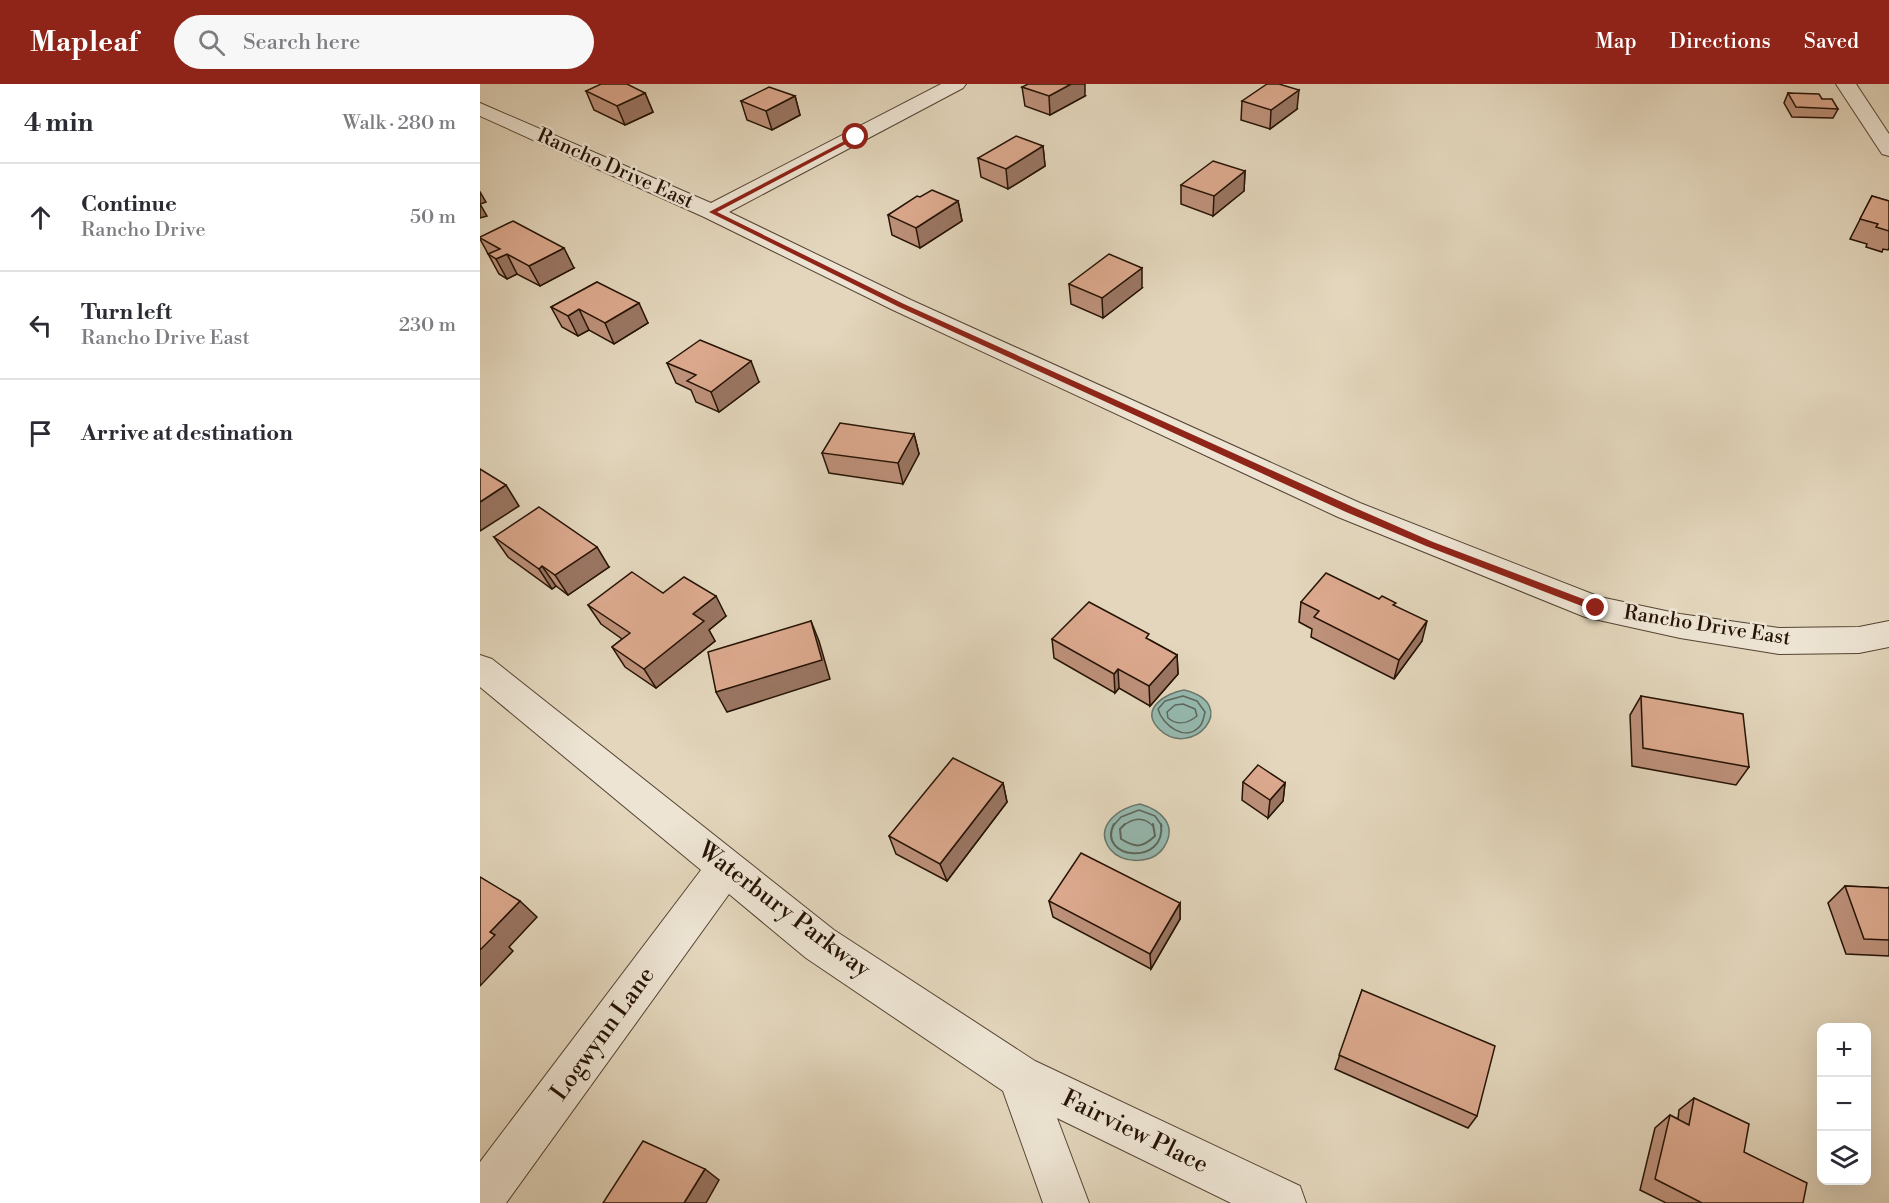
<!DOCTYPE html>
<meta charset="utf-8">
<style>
body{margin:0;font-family:"Libre Bodoni",serif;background:#f7f7f7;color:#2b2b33}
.controls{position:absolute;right:18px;bottom:18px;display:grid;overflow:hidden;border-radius:12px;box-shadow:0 6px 24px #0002}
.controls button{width:54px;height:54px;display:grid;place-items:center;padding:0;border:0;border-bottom:2px solid #e1e1e2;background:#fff;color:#2b2b33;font:30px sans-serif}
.stop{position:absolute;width:18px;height:18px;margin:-14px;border:4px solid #8f2418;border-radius:50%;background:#fff}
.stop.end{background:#8f2418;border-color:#fff;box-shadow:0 2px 6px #0008}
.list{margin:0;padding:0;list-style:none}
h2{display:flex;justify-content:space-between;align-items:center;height:78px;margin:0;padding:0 24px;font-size:26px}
h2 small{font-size:20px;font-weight:400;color:#7c7c81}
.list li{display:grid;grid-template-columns:39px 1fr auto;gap:18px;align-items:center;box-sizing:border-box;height:108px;padding:0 24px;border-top:2px solid #e1e1e2}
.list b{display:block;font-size:22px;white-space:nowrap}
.list p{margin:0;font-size:20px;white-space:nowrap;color:#7c7c81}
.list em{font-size:20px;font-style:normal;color:#7c7c81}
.icon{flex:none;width:33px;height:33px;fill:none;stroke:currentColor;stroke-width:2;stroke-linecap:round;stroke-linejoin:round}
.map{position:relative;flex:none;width:1409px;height:1119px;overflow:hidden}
header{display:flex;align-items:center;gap:36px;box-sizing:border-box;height:84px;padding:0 30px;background:#8f2418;color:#fff}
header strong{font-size:28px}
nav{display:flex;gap:33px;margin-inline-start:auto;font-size:21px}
.search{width:420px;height:54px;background:#f7f7f7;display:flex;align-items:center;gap:15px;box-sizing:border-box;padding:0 21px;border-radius:33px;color:#7c7c81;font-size:22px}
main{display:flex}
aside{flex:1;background:#fff}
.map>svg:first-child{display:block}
.water{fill:#95b9af;stroke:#69776b;stroke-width:1.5}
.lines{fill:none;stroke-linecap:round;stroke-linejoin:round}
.shore-far1{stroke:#5e665a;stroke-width:1.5}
.shore{stroke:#5e665a;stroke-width:2}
.minor-casing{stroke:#543;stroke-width:2}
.minor{fill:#ede4d3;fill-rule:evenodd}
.wall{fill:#bd917a;stroke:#261305;stroke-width:1.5}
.shaded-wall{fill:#9a7663;stroke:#261305;stroke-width:1.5}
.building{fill:#dca98e;stroke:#261305;stroke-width:1.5}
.route{fill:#8f2418}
.labels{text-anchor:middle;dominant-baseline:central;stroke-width:5;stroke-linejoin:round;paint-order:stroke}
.street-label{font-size:20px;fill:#261305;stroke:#ede4d3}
.near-street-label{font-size:24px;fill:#261305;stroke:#ede4d3}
</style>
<header>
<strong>Mapleaf</strong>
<div class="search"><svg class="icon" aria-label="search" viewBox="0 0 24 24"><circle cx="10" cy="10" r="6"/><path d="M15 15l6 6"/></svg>Search here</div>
<nav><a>Map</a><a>Directions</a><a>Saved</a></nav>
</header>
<main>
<aside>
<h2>4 min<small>Walk · 280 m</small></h2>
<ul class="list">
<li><svg class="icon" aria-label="ahead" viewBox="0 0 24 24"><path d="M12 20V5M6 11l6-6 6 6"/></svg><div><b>Continue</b><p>Rancho Drive</p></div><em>50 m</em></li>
<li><svg class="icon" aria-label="left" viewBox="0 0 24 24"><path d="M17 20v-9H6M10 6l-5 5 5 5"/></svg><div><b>Turn left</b><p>Rancho Drive East</p></div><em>230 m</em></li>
<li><svg class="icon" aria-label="arrive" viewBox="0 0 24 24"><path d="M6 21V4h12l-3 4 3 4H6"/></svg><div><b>Arrive at destination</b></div></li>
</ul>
</aside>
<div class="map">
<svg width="1409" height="1119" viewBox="0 0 1409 1119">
<rect width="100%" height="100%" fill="#e3d6bc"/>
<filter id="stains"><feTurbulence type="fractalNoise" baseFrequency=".00333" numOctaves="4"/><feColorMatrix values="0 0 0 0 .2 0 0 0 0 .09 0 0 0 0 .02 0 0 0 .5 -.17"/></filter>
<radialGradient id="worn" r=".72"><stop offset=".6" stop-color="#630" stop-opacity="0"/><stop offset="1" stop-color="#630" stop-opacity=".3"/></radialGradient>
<g class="water">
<path d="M704 606C763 620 711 677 679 645 659 625 686 609 704 606Z"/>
<path d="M660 720C681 726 698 741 684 763 673 780 643 781 630 765 613 742 640 723 660 720Z"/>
</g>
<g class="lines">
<g class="shore-far1">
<path d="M703 612 717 617 725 628C724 632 723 639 720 642 706 659 682 641 678 625L685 617Z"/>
<path d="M703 620 715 625 717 632C707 640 698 642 688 634L687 628 695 621Z"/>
<polyline points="633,742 641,733 659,726 675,732 682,742"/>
<path d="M643 742C654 733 664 733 673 742"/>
</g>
<g class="shore">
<path d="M634 740C616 775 687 783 681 740"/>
<path d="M645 740 640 745 641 755C656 764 662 764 675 752L673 740"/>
</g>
<defs>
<g id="minor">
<polygon points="461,0 486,0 483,4 249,128 431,216 880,419 1120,513 1200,530 1299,544 1379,543 1409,537 1409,563 1379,569 1299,570 1200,554 1105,533 858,433 413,226 224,133 0,32 0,19 231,119"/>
<polygon points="1356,0 1376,0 1409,50 1409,72 1402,70"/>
<polygon points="0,571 12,575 354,846 555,977 820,1102 826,1119 751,1119 577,1034 609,1119 563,1119 523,1007 326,874 249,810 26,1119 0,1119 0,1078 221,786 0,603"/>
</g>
</defs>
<use href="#minor" class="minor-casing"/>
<use href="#minor" class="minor"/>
</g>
<g class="wall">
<polygon points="542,3 605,12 570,31 545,22"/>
<polygon points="106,7 165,9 173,28 145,41 114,26"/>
<polygon points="1308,9 1342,15 1358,25 1353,34 1312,33 1304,19"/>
<polygon points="315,12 320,31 292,46 267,36 261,17"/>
<polygon points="762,17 817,25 790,45 761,36"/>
<polygon points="563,62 565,82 528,105 501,93 498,74"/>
<polygon points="765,87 764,107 733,132 701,120 701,101"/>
<polygon points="1392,112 1409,117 1409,164 1408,166 1403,165 1402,168 1386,163 1387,160 1370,155"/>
<polygon points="440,113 478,117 482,137 440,164 412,151 408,131"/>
<polygon points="0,153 94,184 60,202 37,190 27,195 19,190 0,155"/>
<polygon points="117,198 168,239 134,260 109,246 98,252 82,243 71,223"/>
<polygon points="589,200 662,204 623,234 591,220"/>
<polygon points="187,279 279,298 239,328 216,318 211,306 196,299"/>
<polygon points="434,350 439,370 423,400 349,389 342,369"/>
<polygon points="14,453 129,483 88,511 76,502 72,505 28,473"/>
<polygon points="183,509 246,532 229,546 235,557 176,604 145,583 132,563 142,555 121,540 108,521"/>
<polygon points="899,515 915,522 942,557 914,595 831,553 832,545 819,538 821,518"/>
<polygon points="572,555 670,556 697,571 698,590 670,622 639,604 635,609 574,574"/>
<polygon points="1161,612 1269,683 1256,701 1152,682 1150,631"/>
<polygon points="763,698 805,699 803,717 788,734 762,716"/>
<polygon points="523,699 527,718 467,797 416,770 409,752"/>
<polygon points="1365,802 1408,804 1409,803 1409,872 1366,870 1348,819"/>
<polygon points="569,817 700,819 700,835 671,885 573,833"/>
<polygon points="882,906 997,1032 988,1044 855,985"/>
<polygon points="1214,1014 1264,1068 1323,1119 1186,1119 1160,1106 1175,1044 1190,1031 1198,1035 1199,1026"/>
</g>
<g class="shaded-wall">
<polygon points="591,0 605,0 605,12 570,31 569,12"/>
<polygon points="819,6 817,25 790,45 791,26"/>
<polygon points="165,9 173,28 145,41 137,22"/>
<polygon points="315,12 320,31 292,46 286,27"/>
<polygon points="563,62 565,82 528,105 526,85"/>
<polygon points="765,87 764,107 733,132 734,112"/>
<polygon points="0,108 6,118 0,120 7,132 0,134"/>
<polygon points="478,117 482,137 440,164 436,144"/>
<polygon points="84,164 94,184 60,202 49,182"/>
<polygon points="27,170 37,190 27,195 16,175"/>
<polygon points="662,184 662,204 623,234 622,214"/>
<polygon points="159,219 168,239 134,260 125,239"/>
<polygon points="99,225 109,246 98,252 88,232"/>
<polygon points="271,277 279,298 239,328 231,308"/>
<polygon points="434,350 439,370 423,400 418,379"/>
<polygon points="26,401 39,422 0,447 0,418"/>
<polygon points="117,463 129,483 88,511 75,491"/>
<polygon points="62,482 76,502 72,505 59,485"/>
<polygon points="236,512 246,532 229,546 235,557 176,604 164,585 213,530"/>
<polygon points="331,537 339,557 350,595 247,628 236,608"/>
<polygon points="947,537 942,557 914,595 919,576"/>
<polygon points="697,571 698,590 670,622 669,602"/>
<polygon points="638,585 639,604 635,609 634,590"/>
<polygon points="523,699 527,718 467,797 460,780"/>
<polygon points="805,699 803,717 788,734 790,716"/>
<polygon points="40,817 57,833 29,863 33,867 0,902 0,866 10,848"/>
<polygon points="700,819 700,835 671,885 670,870"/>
<polygon points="225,1085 239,1096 226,1119 204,1119"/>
</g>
<g class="building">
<polygon points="121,0 147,0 165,9 137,22 106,7"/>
<polygon points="548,0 591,0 569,12 542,3"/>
<polygon points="787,0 799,0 819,6 791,26 762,17"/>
<polygon points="289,3 315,12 286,27 261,17"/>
<polygon points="1308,9 1339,10 1342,15 1352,15 1358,25 1316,23"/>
<polygon points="536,52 563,62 526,85 498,74"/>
<polygon points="733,77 765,87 734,112 701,101"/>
<polygon points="452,106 478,117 436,144 408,131 437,112 440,113"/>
<polygon points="1392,112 1409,117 1409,147 1396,143 1398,140 1380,135"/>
<polygon points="33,137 84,164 49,182 27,170 16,175 8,170 20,165 0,154 0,153"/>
<polygon points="629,170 662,184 622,214 589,200"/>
<polygon points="117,198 159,219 125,239 99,225 88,232 71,223"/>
<polygon points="220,256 271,277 231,308 207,297 216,291 187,279"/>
<polygon points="360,339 434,350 418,379 342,369"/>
<polygon points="0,385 26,401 0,418"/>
<polygon points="59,423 117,463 75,491 62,482 59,485 14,453"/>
<polygon points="152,488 183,509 204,493 236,512 213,530 224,537 164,585 132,563 150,549 108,521"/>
<polygon points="846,489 899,515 902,512 916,519 913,521 947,537 919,576 834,533 839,527 821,518"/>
<polygon points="609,518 669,550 666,554 697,571 669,602 638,585 634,590 572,555"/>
<polygon points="331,537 342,576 236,608 228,568"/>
<polygon points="1161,612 1263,630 1269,683 1163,664"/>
<polygon points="473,674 523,699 460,780 409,752"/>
<polygon points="778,681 805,699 790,716 763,698"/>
<polygon points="601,769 700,819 670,870 569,817"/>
<polygon points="0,793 40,817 10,848 15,851 0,866"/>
<polygon points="1365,802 1409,804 1409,856 1384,855"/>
<polygon points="882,906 1015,962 997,1032 859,971"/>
<polygon points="1214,1014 1269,1040 1264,1068 1327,1099 1323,1119 1222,1119 1175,1095 1190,1031 1209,1041"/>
<polygon points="163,1057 225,1085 204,1119 123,1119"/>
</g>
<polygon class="route" points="374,52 379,53 237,128 424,220 873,423 953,458 1119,521 1119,526 1112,526 946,462 866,428 419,223 229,128"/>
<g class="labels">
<g class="street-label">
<text transform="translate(135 85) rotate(24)">Rancho Drive East</text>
<text transform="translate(1227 542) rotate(9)">Rancho Drive East</text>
</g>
<g class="near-street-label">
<text transform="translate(304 826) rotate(37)">Waterbury Parkway</text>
<text transform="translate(123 950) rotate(-54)">Logwynn Lane</text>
<text transform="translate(655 1048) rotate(26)">Fairview Place</text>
</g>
</g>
<rect width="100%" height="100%" filter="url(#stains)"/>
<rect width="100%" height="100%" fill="url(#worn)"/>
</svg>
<div class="controls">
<button>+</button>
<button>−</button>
<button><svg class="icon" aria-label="layers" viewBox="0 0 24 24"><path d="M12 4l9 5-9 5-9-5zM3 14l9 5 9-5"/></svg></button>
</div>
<div class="stop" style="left:376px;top:53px"></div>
<div class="stop end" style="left:1116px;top:524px"></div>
</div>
</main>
